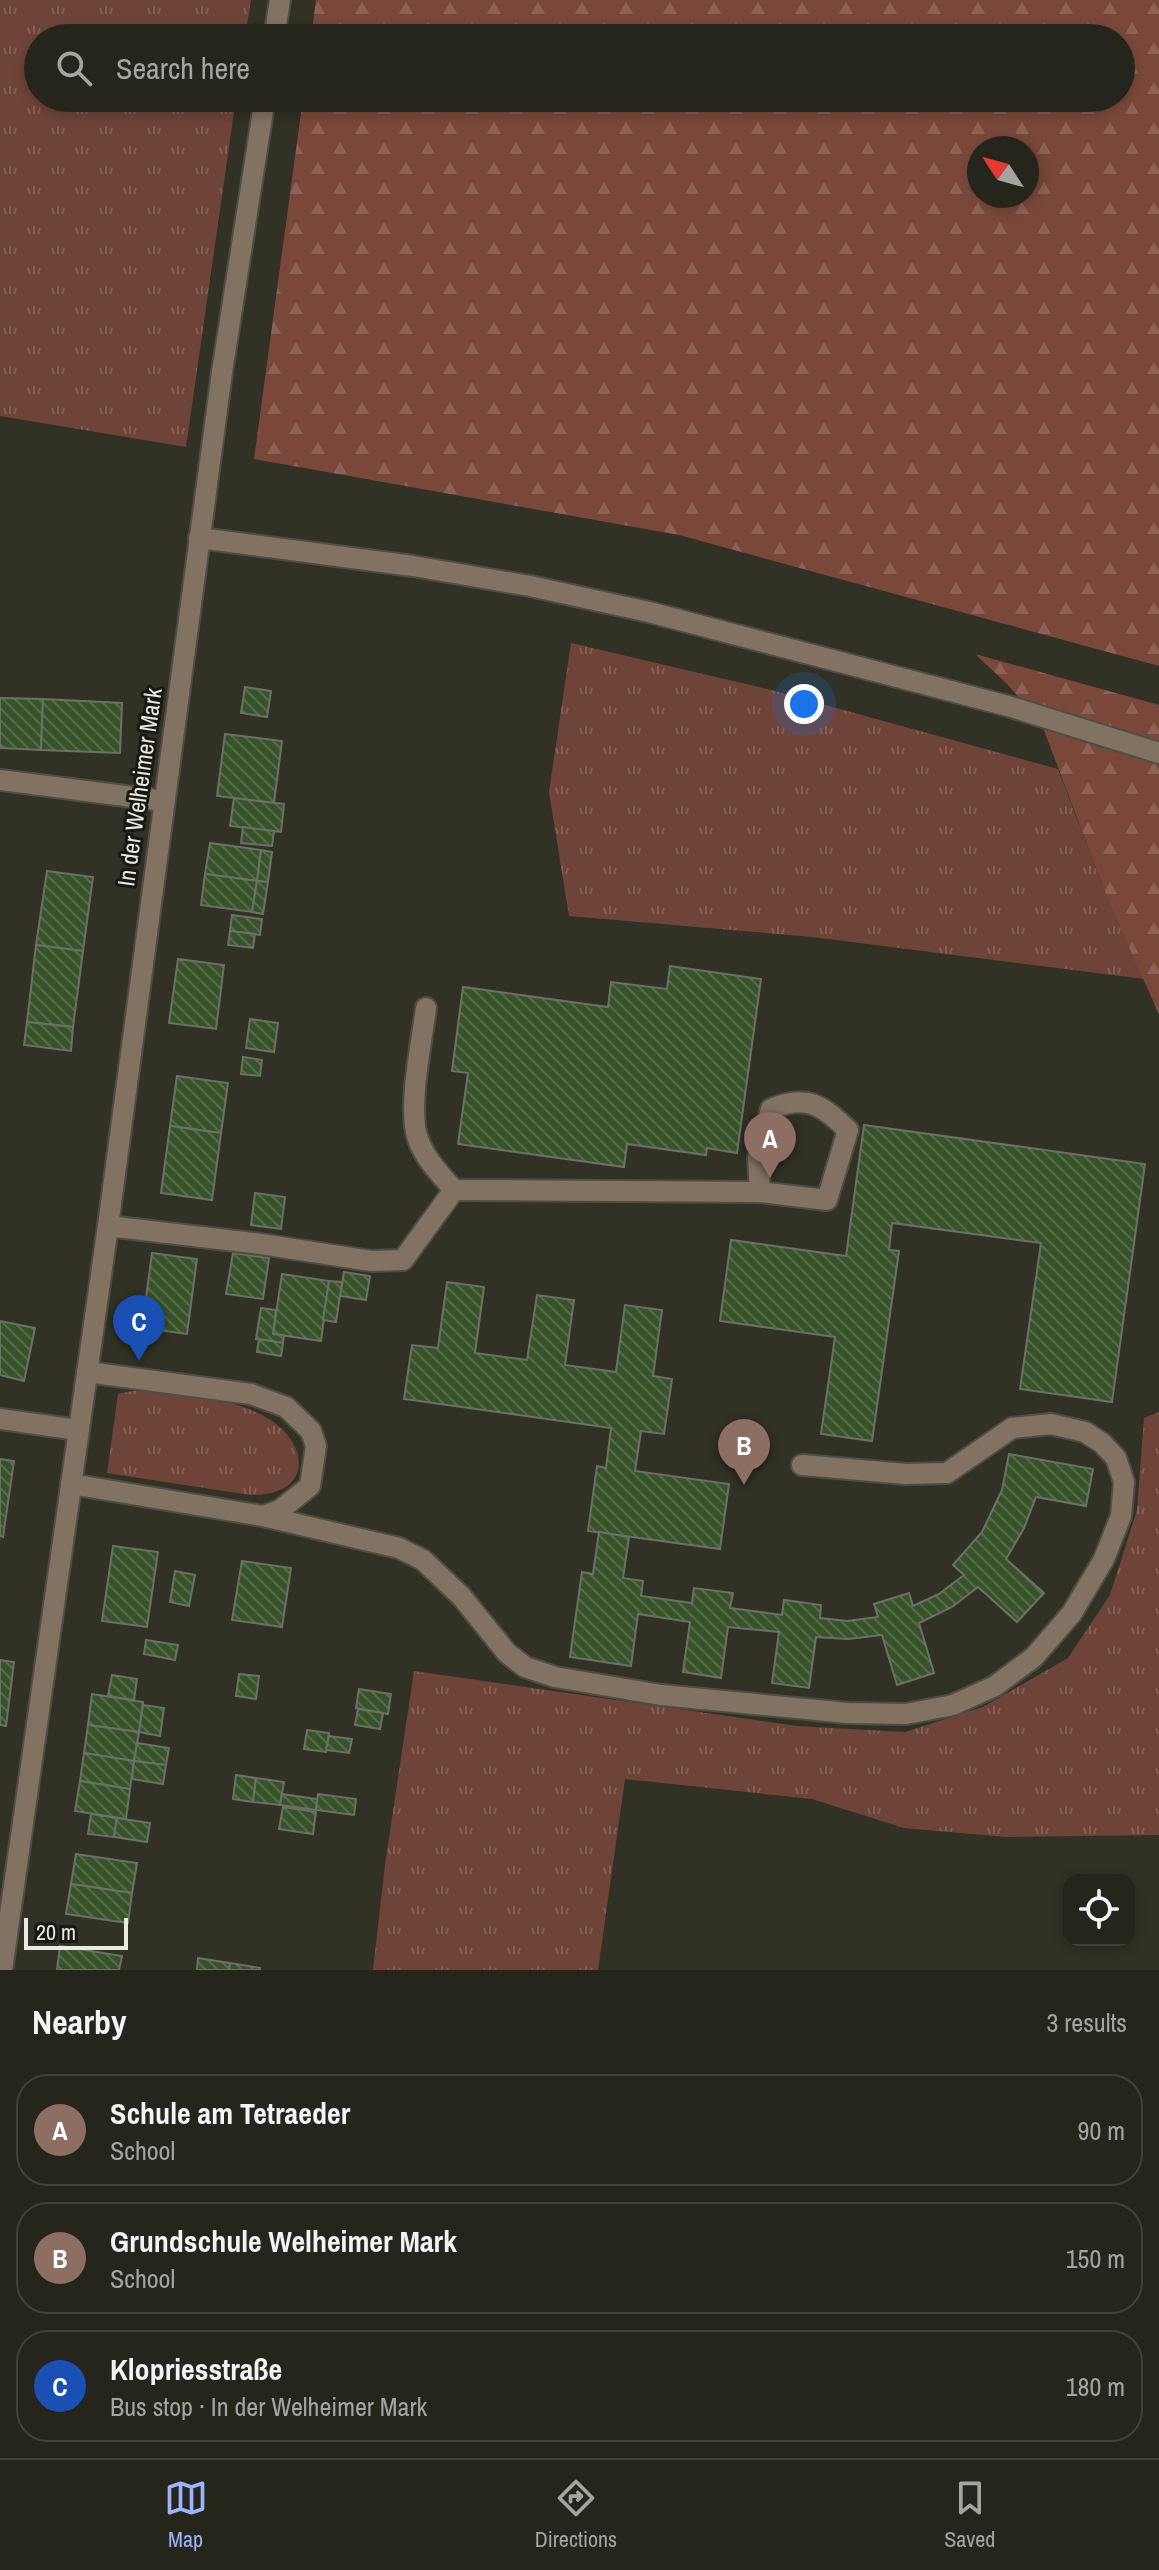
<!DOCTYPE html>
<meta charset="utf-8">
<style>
body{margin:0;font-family:"Archivo Narrow",sans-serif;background:#323129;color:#f1f3f6}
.controls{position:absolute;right:24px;bottom:24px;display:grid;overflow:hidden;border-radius:16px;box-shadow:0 4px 12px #0003}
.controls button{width:72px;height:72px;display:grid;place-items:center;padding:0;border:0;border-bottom:2px solid #42423b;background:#26251c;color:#f1f3f6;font:40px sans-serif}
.compass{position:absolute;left:967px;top:136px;width:72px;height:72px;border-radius:50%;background:#26251c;box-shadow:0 4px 12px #0003;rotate:306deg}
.scale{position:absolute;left:24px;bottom:20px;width:104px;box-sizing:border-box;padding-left:8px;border:4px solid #eae9e2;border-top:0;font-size:22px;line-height:28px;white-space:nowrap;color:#eae9e2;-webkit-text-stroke:6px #191913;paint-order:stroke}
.you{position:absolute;left:804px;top:704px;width:28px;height:28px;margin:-20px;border:6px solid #fff;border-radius:50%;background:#1a73e8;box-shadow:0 0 0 12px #1a73e833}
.badge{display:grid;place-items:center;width:52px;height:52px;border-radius:50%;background:#9ab5fd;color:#fff;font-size:26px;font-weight:700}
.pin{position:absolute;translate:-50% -66px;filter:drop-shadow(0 2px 4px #0008)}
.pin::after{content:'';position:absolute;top:42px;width:28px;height:24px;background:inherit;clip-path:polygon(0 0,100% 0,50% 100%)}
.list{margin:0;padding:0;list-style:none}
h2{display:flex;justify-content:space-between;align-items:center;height:104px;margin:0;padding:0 32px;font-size:34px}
h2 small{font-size:26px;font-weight:400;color:#a4a5a3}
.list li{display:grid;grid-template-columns:52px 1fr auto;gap:24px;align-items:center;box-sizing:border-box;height:112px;margin:0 16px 16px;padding:0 16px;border:2px solid #42423b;border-radius:32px}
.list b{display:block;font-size:30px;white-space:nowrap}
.list p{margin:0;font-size:26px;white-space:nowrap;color:#a4a5a3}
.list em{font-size:26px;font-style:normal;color:#a4a5a3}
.icon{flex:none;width:44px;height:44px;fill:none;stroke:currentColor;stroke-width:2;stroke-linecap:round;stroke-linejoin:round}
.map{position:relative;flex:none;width:1159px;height:1970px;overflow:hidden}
.search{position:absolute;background:#26251c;box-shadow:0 4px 12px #0003;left:24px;right:24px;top:24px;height:88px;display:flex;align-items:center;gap:20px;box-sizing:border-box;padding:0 28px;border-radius:44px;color:#a4a5a3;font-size:30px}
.sheet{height:488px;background:#26251c}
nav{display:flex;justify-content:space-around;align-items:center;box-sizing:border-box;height:112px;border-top:2px solid #42423b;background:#26251c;font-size:22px;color:#a4a5a3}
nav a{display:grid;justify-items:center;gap:4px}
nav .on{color:#9ab5fd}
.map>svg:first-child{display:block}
.grass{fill:url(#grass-tufts)}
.forest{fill:url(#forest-firs);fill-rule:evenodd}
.building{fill:url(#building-back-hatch);stroke:#6a7267;stroke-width:2}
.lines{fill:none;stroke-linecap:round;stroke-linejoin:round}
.minor-casing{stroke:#4f4e43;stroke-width:24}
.minor{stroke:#827261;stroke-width:20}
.labels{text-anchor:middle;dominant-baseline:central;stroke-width:6;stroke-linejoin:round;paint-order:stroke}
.street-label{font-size:24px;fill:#eae9e2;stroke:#191913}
</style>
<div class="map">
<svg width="1159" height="1970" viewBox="0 0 1159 1970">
<defs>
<pattern id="grass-tufts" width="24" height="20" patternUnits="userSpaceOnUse" patternTransform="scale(2)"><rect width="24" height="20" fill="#6f4438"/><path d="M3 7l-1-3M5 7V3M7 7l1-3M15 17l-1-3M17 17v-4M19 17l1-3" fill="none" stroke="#845f54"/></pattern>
<pattern id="forest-firs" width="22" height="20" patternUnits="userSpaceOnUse" patternTransform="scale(2)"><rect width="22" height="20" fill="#7a483a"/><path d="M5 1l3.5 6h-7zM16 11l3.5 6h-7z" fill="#8d6256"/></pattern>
<pattern id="building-back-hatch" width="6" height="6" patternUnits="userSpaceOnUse" patternTransform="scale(2)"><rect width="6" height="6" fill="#38532a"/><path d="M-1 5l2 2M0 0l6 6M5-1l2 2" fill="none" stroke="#556c49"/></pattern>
</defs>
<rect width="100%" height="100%" fill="#323125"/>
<g class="grass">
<polygon points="0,0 251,0 245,38 38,38 38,98 236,98 186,447 0,416"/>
<polygon points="571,643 771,690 1058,769 1110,905 1144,979 812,937 569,916 549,792"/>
<path d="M142 1389C181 1394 227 1397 262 1415 312 1441 314 1496 250 1495L107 1473 118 1394Z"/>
<polygon points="1159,1412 1159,1835 1006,1837 904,1828 812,1799 625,1779 598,1970 373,1970 385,1865 414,1671 797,1726 905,1732 983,1707 1068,1658 1110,1595 1137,1510 1144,1418"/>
</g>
<g class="forest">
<path d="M316 0H1159V666L679 535 254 459 303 98H1121V38H311ZM979 148H1027V196H979Z"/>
<polygon points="975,654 1159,705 1159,1014 1110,905 1042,725 1008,685"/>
</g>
<g class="building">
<polygon points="245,687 271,691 267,717 241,713"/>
<polygon points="0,698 43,699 41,750 0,748"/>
<polygon points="43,699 122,703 120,753 41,750"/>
<polygon points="225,734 282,741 274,803 217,796"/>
<polygon points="234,798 284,804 281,832 230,826"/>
<polygon points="243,827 274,831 272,846 241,843"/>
<polygon points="210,843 261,850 257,881 205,874"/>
<polygon points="261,850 272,852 268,882 257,881"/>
<polygon points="47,871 93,877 83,951 36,945"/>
<polygon points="205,874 257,881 252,912 201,905"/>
<polygon points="257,881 268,882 263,914 252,912"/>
<polygon points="232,915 262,919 260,935 230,931"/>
<polygon points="230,931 255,934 253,948 228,945"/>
<polygon points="36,945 83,951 73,1027 27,1022"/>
<polygon points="178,959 224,965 216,1029 169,1023"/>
<polygon points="670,966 761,979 737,1153 707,1148 706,1155 627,1144 624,1167 458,1144 468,1073 452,1071 463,987 608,1007 611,982 667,989"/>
<polygon points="250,1019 278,1023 274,1052 246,1048"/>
<polygon points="27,1022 73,1027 71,1051 24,1045"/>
<polygon points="243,1057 262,1060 260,1076 241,1074"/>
<polygon points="177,1076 228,1083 221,1133 170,1126"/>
<polygon points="864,1125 1145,1164 1112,1402 1020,1389 1041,1243 892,1223 889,1250 899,1251 872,1441 821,1434 835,1337 720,1321 731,1240 846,1256"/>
<polygon points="170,1126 221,1133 212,1200 161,1193"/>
<polygon points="255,1193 285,1197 281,1229 251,1225"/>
<polygon points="152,1253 197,1259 187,1334 142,1328"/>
<polygon points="233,1253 269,1258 263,1299 226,1294"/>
<polygon points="344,1272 370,1276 366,1300 340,1296"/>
<polygon points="282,1274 329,1281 321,1341 273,1334"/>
<polygon points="329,1281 342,1282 336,1322 323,1320"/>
<polygon points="447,1282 484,1287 475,1353 527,1360 537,1295 574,1300 565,1365 616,1372 625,1305 662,1310 653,1376 672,1379 664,1434 641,1431 635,1471 729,1484 720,1549 588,1531 597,1466 606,1468 611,1428 404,1399 412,1345 438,1348"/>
<polygon points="261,1308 276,1310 273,1334 284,1335 283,1343 256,1339"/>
<polygon points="0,1321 35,1328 24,1381 0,1375"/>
<polygon points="259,1339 283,1343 281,1356 257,1352"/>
<polygon points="1009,1454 1093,1469 1086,1506 1036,1497 1024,1528 1006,1559 1044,1593 1017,1622 978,1587 952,1607 919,1623 934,1673 897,1685 882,1635 848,1639 816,1637 809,1688 772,1683 779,1632 728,1627 721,1678 683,1672 690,1622 638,1614 631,1666 570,1657 582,1572 593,1574 599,1532 629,1537 623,1578 643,1581 641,1596 692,1603 694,1588 733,1593 730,1608 782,1615 784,1600 821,1605 820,1618 847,1621 878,1617 874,1604 909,1593 913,1606 939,1594 964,1575 953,1565 982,1532 1002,1490"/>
<polygon points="0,1459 14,1461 3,1537 0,1536"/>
<polygon points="113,1546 158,1552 147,1627 102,1621"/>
<polygon points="242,1561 291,1568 282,1627 232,1620"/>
<polygon points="175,1571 195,1575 189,1606 170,1602"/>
<polygon points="146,1640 178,1645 175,1660 144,1654"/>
<polygon points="0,1660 14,1662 6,1726 0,1725"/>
<polygon points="239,1674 259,1676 256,1699 236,1696"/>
<polygon points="112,1675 137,1679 134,1700 108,1696"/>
<polygon points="359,1689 391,1694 388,1714 356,1708"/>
<polygon points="92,1694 143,1702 139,1732 88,1725"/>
<polygon points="143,1705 164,1708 160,1736 139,1732"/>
<polygon points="358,1709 383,1713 380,1729 355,1725"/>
<polygon points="88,1725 139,1732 134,1761 84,1753"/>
<polygon points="307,1730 329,1733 326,1752 304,1749"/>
<polygon points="329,1736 352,1739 349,1753 326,1750"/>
<polygon points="137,1743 169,1748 166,1765 134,1761"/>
<polygon points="84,1753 134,1761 130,1789 80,1781"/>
<polygon points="134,1761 166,1765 163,1784 132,1779"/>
<polygon points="236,1775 256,1778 253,1802 233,1799"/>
<polygon points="256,1778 284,1782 280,1805 253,1802"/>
<polygon points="80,1781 130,1789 126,1819 75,1811"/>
<polygon points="282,1794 317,1799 316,1810 280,1805"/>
<polygon points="318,1794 356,1799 354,1815 316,1810"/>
<polygon points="283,1807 316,1812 313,1834 279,1829"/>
<polygon points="91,1814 117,1818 114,1837 88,1834"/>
<polygon points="117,1818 150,1823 147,1842 114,1837"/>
<polygon points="76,1854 137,1863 132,1893 71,1884"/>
<polygon points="71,1884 132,1893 128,1923 66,1914"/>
<polygon points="60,1946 122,1956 119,1970 57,1970"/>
<polygon points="198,1958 230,1963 229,1970 197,1970"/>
<polygon points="230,1963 260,1968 260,1970 229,1970"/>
</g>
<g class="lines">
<defs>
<g id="minor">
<polyline points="274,38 280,0"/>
<polyline points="199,538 413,566 530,586 649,612 1008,706 1159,753"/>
<polyline points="0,780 164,801"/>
<path d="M426 1008C422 1041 407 1109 418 1139 425 1159 440 1174 454 1190L760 1192 827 1200 848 1130C822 1105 807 1094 771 1109L758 1157 760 1192"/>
<polyline points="108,1226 261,1244 371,1261 403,1260 454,1190"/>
<polyline points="87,1372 251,1394 286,1407 311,1431 316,1446 310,1486 280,1510 263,1516"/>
<polyline points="0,1419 78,1430"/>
<polyline points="71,1484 263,1516 399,1548 423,1560 461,1596 507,1653 525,1667 555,1677 661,1695 848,1713 906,1714 953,1705 995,1686 1034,1657 1072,1613 1104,1559 1121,1516 1124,1482 1116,1458 1102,1443 1085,1432 1051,1424 1012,1428 947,1473 906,1474 802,1465"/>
<polyline points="2,1970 108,1226 222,372 265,98"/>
</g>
</defs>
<use href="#minor" class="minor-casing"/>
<use href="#minor" class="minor"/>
</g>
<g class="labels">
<g class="street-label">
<text transform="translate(139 787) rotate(-82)">In der Welheimer Mark</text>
</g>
</g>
</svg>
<div class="controls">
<button><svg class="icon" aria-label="locate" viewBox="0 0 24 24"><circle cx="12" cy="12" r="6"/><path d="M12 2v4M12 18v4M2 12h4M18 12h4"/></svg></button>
</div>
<svg class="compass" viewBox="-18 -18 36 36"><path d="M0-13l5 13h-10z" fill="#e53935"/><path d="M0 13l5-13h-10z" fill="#a4a5a3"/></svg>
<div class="scale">20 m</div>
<div class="you"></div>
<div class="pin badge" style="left:770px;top:1178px;background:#8d6e63">A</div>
<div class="pin badge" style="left:744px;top:1485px;background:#8d6e63">B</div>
<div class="pin badge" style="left:139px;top:1361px;background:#1a4fb4">C</div>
<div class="search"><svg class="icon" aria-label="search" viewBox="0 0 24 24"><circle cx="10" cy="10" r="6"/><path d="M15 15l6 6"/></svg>Search here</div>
</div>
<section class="sheet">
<h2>Nearby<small>3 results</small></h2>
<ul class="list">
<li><span class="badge" style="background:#8d6e63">A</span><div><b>Schule am Tetraeder</b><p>School</p></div><em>90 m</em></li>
<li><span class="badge" style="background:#8d6e63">B</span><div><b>Grundschule Welheimer Mark</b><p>School</p></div><em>150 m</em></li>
<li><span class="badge" style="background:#1a4fb4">C</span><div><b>Klopriesstraße</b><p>Bus stop · In der Welheimer Mark</p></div><em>180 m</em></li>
</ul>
</section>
<nav>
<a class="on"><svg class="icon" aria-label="map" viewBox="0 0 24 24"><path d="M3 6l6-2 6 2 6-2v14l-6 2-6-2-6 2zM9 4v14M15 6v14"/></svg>Map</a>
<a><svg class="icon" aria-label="directions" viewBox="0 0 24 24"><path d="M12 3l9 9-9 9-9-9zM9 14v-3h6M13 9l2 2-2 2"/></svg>Directions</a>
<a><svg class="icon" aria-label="saved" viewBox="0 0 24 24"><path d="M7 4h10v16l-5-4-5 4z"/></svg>Saved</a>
</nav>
